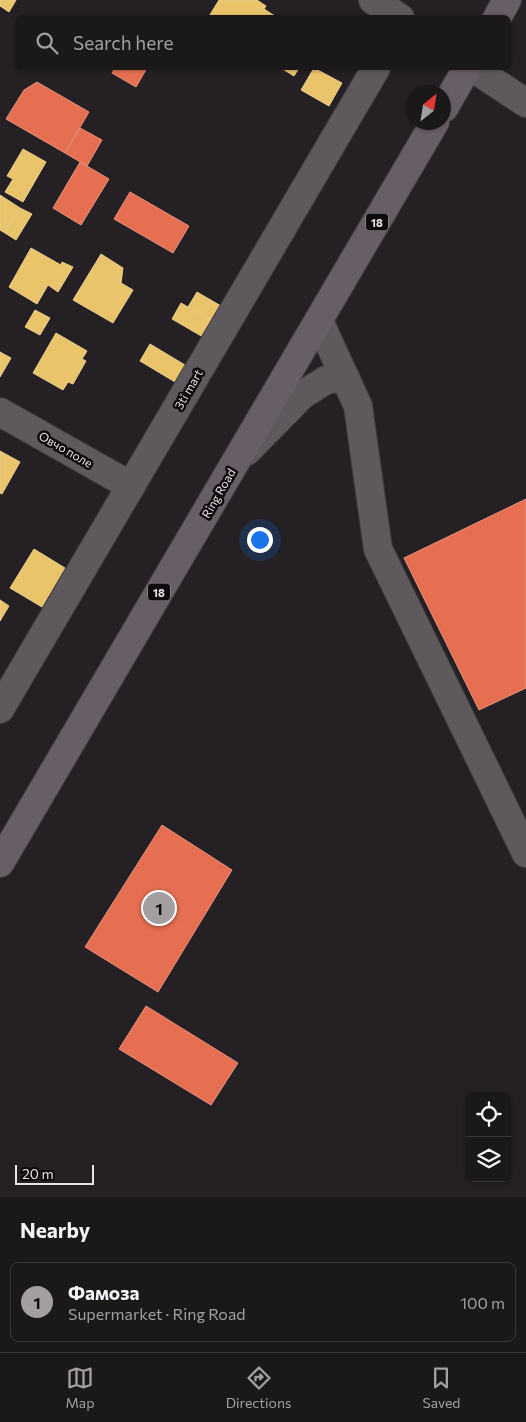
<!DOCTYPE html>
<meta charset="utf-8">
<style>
body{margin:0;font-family:Commissioner,sans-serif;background:#242123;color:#f1f3f6}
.controls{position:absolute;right:15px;bottom:15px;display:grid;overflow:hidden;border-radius:8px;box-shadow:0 1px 4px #0004}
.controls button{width:45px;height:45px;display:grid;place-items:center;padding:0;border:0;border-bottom:1px solid #393739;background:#1b181a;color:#f1f3f6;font:25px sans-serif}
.compass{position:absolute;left:406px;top:85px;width:45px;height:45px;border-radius:50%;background:#1b181a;box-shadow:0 1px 4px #0004;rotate:30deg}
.scale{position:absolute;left:15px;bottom:12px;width:79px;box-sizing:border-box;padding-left:5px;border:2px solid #e8e2e6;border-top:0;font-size:14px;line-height:18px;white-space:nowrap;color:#e8e2e6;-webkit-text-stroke:4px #0d090c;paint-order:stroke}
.you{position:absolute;left:259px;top:539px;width:18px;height:18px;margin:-12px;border:4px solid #fff;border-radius:50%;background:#1a73e8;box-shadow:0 0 0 8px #1a73e833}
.badge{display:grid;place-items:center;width:32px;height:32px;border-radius:50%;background:#a39ea2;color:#111;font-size:16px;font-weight:700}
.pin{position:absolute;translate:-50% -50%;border:2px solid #fff;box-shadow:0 1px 5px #0006}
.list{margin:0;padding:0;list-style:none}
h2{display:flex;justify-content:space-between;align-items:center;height:65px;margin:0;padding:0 20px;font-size:21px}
h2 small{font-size:16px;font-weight:400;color:#a0a0a2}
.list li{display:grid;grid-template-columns:32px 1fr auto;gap:15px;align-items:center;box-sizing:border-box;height:80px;margin:0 10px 10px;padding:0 10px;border:1px solid #393739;border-radius:8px}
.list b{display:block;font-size:19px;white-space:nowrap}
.list p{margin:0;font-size:16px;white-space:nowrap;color:#a0a0a2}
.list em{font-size:16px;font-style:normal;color:#a0a0a2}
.icon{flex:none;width:28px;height:28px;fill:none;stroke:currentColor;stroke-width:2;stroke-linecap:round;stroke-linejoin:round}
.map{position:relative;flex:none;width:526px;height:1197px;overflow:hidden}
.search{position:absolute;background:#1b181a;box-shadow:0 1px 4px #0004;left:15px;right:15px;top:15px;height:55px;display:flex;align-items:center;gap:12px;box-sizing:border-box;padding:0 18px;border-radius:8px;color:#a0a0a2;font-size:19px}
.sheet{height:155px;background:#1b181a}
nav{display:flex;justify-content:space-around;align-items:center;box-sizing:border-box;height:70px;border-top:1px solid #393739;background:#1b181a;font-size:14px;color:#a0a0a2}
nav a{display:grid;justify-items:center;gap:2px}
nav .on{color:#a39ea2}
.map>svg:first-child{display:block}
.homes{fill:#e9c46a;stroke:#e9cd8f}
.shops{fill:#e76f51;stroke:#e7927e}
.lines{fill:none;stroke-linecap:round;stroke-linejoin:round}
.minor-casing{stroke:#413d40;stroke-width:30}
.highway-casing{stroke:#413d40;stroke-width:30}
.minor{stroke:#5d595c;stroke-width:28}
.highway{stroke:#685e65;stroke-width:28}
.labels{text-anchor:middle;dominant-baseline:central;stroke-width:5;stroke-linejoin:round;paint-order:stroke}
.shield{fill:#0d090c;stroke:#a6a1a5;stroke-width:1}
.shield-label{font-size:11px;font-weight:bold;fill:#e8e2e6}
.street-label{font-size:12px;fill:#e8e2e6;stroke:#0d090c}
</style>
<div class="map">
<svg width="526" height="1197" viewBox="0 0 526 1197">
<rect width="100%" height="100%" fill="#242023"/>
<g class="homes">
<polygon points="0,0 16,0 9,12 0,6"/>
<polygon points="219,0 257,0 266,6 264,9 278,18 208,18"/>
<polygon points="281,68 299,68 294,76"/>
<polygon points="314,68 342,83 329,106 301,90"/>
<polygon points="23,149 46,162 23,202 5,192 13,179 7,176"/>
<polygon points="0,195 20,208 5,233 0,230"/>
<polygon points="20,208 32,214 16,240 5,233"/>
<polygon points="31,248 61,265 62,262 73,267 58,292 48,285 37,304 9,287"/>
<polygon points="101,254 123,268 121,283 133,290 113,323 73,300"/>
<polygon points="197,292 221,306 213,321 188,307"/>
<polygon points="181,303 213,321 203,337 172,319"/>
<polygon points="35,310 50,318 40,335 25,327"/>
<polygon points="56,333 87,351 82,359 86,361 73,384 68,382 63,390 33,373"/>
<polygon points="150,344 185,365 175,382 140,361"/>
<polygon points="0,352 11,358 0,377"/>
<polygon points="0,451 20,462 2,494 0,493"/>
<polygon points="34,549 65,568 42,607 10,588"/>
<polygon points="0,600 9,606 0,621"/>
</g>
<g class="shops">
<polygon points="115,68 147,68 136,87 112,73"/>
<polygon points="37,82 89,112 65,153 6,119 24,90"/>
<polygon points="80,128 102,140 87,166 65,153"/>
<polygon points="80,162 109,179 81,225 53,208"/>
<polygon points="130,192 189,226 173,253 114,219"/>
<polygon points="526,499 526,688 479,710 404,558"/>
<polygon points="162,825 232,870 158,992 85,947"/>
<polygon points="146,1006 238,1063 211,1105 119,1049"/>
</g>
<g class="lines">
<defs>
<g id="minor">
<polyline points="373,0 400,18"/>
<polyline points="473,68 526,103"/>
<polyline points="319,321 358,406 378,549 526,853"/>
<polyline points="0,412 131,486"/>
<polyline points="247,451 302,395 326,380 345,377"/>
<polyline points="0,709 376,68"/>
</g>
<g id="highway">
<polyline points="497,18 507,0"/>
<polyline points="444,108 467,68"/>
<polyline points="0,863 435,122"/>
</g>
</defs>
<use href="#minor" class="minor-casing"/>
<use href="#highway" class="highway-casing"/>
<use href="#minor" class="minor"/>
<use href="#highway" class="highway"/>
</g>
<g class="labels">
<g class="shield">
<rect x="366" y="213.5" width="22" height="17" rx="4"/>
<rect x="148" y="583.5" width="22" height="17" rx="4"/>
</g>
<g class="shield-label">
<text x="377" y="222">18</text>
<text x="159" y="592">18</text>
</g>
<g class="street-label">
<text transform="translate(188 389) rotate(-60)">3ti mart</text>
<text transform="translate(66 449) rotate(30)">Овчо поле</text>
<text transform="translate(218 493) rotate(-60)">Ring Road</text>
</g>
</g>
</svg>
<div class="controls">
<button><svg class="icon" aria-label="locate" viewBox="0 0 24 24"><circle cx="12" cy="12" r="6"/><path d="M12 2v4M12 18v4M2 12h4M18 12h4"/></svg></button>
<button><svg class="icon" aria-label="layers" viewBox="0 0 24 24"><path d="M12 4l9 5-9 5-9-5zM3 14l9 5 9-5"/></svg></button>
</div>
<svg class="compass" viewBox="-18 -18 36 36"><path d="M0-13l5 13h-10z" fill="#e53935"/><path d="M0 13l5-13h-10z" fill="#a0a0a2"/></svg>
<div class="scale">20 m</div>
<div class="you"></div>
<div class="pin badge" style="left:159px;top:908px">1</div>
<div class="search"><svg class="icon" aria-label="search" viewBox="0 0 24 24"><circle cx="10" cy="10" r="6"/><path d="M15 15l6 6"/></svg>Search here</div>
</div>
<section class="sheet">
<h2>Nearby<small></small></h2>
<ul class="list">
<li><span class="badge">1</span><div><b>Фамоза</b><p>Supermarket · Ring Road</p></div><em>100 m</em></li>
</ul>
</section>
<nav>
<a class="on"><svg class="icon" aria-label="map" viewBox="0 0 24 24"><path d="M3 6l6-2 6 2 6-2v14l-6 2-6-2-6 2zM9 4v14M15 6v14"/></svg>Map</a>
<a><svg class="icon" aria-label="directions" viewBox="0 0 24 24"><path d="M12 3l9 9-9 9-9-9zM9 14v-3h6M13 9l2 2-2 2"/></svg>Directions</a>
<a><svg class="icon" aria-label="saved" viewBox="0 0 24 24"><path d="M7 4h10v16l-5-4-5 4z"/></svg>Saved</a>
</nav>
